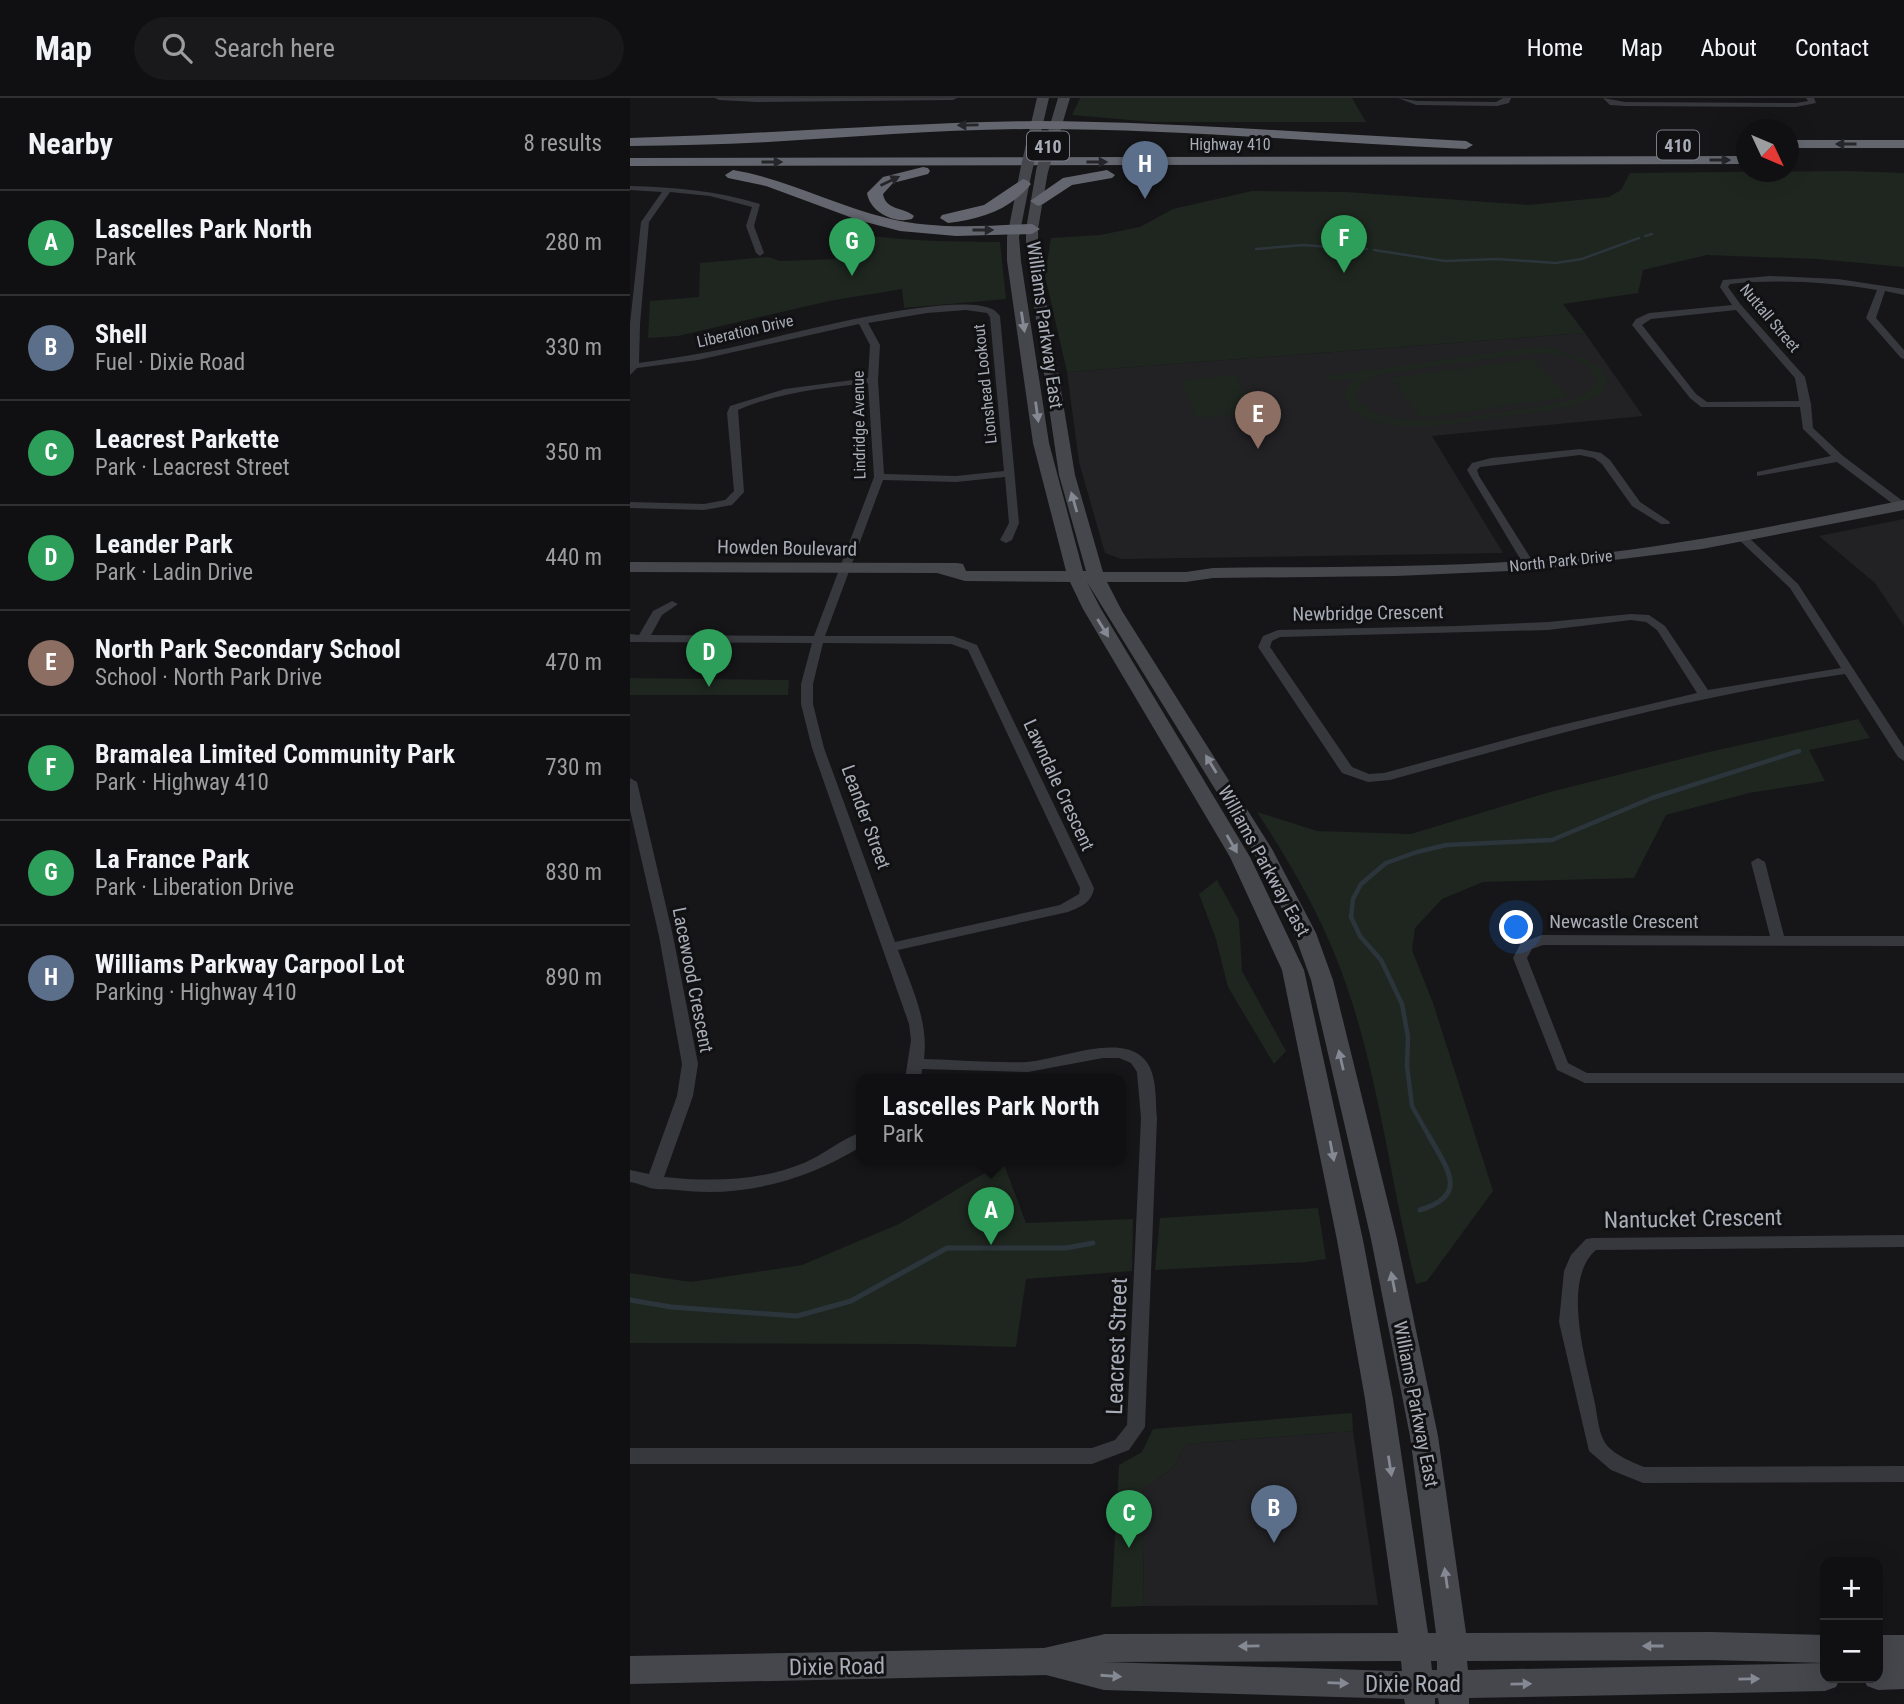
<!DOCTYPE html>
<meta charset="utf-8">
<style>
body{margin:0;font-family:"Roboto Condensed",sans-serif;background:#19191b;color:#f1f3f6}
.controls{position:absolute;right:21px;bottom:21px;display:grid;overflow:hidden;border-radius:14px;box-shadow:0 7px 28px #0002}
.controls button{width:63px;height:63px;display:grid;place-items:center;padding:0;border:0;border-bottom:2px solid #303032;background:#101012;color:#f1f3f6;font:35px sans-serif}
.compass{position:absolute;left:1106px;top:21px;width:63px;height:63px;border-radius:50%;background:#101012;box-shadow:0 7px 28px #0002;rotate:134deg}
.you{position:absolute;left:887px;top:830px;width:24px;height:24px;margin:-18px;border:5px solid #fff;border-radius:50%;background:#1a73e8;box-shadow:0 0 0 10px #1a73e833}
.badge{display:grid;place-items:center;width:46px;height:46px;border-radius:50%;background:#0f766e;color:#fff;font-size:23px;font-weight:700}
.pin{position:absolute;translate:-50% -58px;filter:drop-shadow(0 2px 4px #0008)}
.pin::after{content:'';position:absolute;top:37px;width:24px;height:21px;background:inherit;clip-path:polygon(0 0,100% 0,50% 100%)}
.popup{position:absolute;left:226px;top:976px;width:270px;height:91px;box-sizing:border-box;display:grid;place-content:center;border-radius:14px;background:#101012;filter:drop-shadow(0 2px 5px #0005);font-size:23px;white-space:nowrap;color:#9c9d9f}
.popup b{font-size:26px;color:#f1f3f6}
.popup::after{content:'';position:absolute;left:50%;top:100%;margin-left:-14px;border:14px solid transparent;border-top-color:#101012}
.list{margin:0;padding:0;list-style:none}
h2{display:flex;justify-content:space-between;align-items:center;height:91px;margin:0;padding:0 28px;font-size:30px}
h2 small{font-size:23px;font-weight:400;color:#9c9d9f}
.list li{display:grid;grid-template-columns:46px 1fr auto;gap:21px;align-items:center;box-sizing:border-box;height:105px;padding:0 28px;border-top:2px solid #303032}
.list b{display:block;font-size:26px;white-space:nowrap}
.list p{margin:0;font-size:23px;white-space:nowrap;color:#9c9d9f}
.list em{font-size:23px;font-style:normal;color:#9c9d9f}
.icon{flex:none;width:38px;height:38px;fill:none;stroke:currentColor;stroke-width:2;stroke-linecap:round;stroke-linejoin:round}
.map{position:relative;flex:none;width:1274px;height:1606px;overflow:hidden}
header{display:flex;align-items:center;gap:42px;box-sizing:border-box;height:98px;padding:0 35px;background:#101012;border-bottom:2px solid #303032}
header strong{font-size:33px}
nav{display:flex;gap:38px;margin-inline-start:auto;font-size:24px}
.search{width:490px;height:63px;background:#19191b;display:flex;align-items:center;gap:18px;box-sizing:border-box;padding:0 24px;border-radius:38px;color:#9c9d9f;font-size:26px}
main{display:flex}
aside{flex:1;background:#101012}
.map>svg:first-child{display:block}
.built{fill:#222225}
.green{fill:#1e261f;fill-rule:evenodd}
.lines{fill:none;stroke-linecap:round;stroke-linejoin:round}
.stream-far2{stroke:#2c353c;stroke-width:2.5}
.stream-far1{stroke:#2c353c;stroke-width:4.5}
.stream{stroke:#2c353c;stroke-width:5}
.street{fill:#37383d;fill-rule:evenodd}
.secondary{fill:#45474d;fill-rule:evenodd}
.highway{fill:#63666e;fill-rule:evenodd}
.secondary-bridge{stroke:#45474d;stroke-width:12}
.oneway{fill:#26262a}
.oneway2{fill:#858993}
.labels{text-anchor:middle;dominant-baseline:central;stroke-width:6;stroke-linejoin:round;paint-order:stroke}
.far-street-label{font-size:16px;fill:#a8adb8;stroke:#111113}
.shield{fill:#111113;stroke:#7b7e86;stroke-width:2}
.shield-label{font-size:18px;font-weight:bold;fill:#a8adb8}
.street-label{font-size:19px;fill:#a8adb8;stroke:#111113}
.near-street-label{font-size:23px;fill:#a8adb8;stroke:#111113}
</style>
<header>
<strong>Map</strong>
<div class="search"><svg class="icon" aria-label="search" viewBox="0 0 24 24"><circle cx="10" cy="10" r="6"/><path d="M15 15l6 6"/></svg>Search here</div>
<nav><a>Home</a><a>Map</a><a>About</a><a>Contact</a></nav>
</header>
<main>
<aside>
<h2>Nearby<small>8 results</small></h2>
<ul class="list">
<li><span class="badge" style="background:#2e9e5b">A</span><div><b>Lascelles Park North</b><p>Park</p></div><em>280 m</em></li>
<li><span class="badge" style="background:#5c6f8a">B</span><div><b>Shell</b><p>Fuel · Dixie Road</p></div><em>330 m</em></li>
<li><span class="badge" style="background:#2e9e5b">C</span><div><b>Leacrest Parkette</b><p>Park · Leacrest Street</p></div><em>350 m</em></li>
<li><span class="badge" style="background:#2e9e5b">D</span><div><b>Leander Park</b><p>Park · Ladin Drive</p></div><em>440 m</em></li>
<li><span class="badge" style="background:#8d6e63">E</span><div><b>North Park Secondary School</b><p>School · North Park Drive</p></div><em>470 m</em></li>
<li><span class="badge" style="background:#2e9e5b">F</span><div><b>Bramalea Limited Community Park</b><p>Park · Highway 410</p></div><em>730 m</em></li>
<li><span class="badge" style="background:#2e9e5b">G</span><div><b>La France Park</b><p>Park · Liberation Drive</p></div><em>830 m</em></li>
<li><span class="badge" style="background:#5c6f8a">H</span><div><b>Williams Parkway Carpool Lot</b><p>Parking · Highway 410</p></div><em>890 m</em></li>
</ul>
</aside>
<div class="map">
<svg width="1274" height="1606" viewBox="0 0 1274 1606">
<rect width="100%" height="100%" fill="#161618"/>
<g class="built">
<polygon points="955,235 1013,318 802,338 873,455 491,461 475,455 449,364 437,274"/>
<polygon points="1274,421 1274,528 1245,485 1189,438"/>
<polygon points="723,1333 748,1507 514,1508 512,1392 543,1370 556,1346"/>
</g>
<g class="green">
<polygon points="450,0 722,0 736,24 523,24 442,17"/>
<polygon points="1216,73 1274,75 1274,169 1187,161 1077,157 1013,172 1008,195 933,206 955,235 437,274 415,178 421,140 470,137 510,129 543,111 622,93 717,94 898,107 979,99 991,92 1000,75"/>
<path d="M204 131C258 144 314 143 370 144L376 201 274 210 272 191 199 203 48 238 18 240 20 203 69 199 70 165 138 159 150 163 205 161Z"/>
<path d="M913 248 958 262 971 271 978 282 973 295C944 313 907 313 874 318 833 323 734 348 714 298L717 288 726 280 700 283 697 278ZM904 255C926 256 961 258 967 284 959 297 948 300 934 304 889 310 751 345 726 298 730 285 739 281 751 276Z"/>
<polygon points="903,261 939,299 791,320 760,280"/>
<polygon points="606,277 623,315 566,320 551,282"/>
<polygon points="0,580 159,582 158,597 0,597"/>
<path d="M1228 621 1240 640 1179 652 1195 683 1119 695 1036 717 1004 780 853 784 812 801 785 830 782 852 803 905 863 1093 797 1183 786 1186C761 1088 750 985 717 889 696 826 663 769 627 714L687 733 781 736 920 694 1079 654Z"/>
<polygon points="587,782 609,822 612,873 656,953 644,966 598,889 586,841 569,796"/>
<polygon points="373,1064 396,1125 503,1121 502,1173 396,1181 386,1249 282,1246 0,1245 0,1175 61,1184 172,1167 269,1126"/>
<polygon points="688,1110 696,1161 676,1164 525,1172 530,1120"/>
<polygon points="722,1315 723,1333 556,1346 543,1370 512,1392 514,1508 481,1509 489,1367 512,1354 523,1331"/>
</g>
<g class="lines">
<g class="stream-far2">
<polyline points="1015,138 1022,136"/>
<polyline points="717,150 737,151"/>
<polyline points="626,151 673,147 700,149"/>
<polyline points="744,152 815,163 867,161 926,165 952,161 1009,140"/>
</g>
<polyline class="stream-far1" points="800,1040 782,1008 777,968 778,939 772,906 751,862 730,838 721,819 723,801 731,786 756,765 787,754 816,747 922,742 1022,700 1169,653"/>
<g class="stream">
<path d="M790 1112C840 1097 817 1071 799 1038"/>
<polyline points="0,1202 41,1209 167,1218 221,1203 317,1150 436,1150 463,1145"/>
</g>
<g class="street">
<polygon points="85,0 327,0 323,2 126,4 89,2"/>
<polygon points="768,0 787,3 866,4 873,0 881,0 879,5 867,8 786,7"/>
<polygon points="973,0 995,4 1166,5 1178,3 1176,0 1184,0 1186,5 1166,9 995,8 980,7"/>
<path d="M0 88C45 89 87 93 130 106L124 128 134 155 130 158 126 155 116 128 122 109 80 98 40 94 19 124 10 226 9 265C39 261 69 256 99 250 150 239 320 192 362 211 365 212 367 215 370 218L389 425 382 442 376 445 370 442 379 425 375 379 326 384 253 382 195 538H323L347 547 464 790C462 804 451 809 438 814L268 852C281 888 299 923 294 961 328 962 363 965 397 964 427 962 487 936 512 959 528 973 525 1000 527 1020L515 1329 499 1352 462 1366H0V1350H462L485 1342 497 1327 511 1020 507 974 501 965 489 960H473L398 974 292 971 291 981H275L281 942 279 926 182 650 171 606V586L182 545 0 544V536L9 537 23 513 42 503 48 506 32 517 21 537 184 538 244 379 238 285C194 290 150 294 108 312L114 394 102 407 74 412 0 410V404L74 406 95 402 104 393 97 315 100 308 155 291 238 280 240 247 229 226 68 262 7 270 0 277V226L11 124 32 94 0 92ZM336 212 357 215 360 219 374 373 326 378 254 376 248 282 250 247 238 225 297 215ZM193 545 321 546 338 552 450 790 449 796 430 807 265 844 194 650 183 606V586Z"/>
<path d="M1140 178 1208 181 1274 191V197L1255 193 1246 220 1274 252V261L1271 260 1236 220 1247 192C1198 184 1149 181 1100 186L1098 189 1111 207 1175 279 1181 306 1183 330 1213 358 1274 404V409H1267L1207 364 1127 378V374L1201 358 1173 331 1170 309H1071L1060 300 1002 227 1006 221 1019 215 1102 207 1090 189 1093 182ZM1106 212 1165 280 1169 303 1077 304 1066 296 1012 227 1021 221Z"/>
<polygon points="950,351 971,355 980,362 1010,404 1040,424 1039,426 1031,426 1002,408 972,366 964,360 950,357 850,369 847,372 849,378 905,467 899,470 895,469 837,372 842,365 861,360"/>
<path d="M1112 436 1116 437 1168 486 1274 649V663L1268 659 1215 576C1060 598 910 640 760 682L738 684 712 675 628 549 633 538 648 532 826 528 918 524 1001 516 1019 517 1035 528 1078 592 1211 570 1160 490 1108 441 1107 439ZM1001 522 1016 524 1027 532 1067 595 923 629 754 675 739 676 722 669 640 549 642 543 650 539 918 532Z"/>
<path d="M0 680 7 684 43 838 68 966 63 998 34 1079C81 1084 130 1083 174 1065 193 1057 213 1040 232 1034V1048C176 1083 112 1100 47 1092 38 1091 27 1092 20 1090 14 1088 7 1085 0 1084V1072L19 1076 47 998 52 966 29 838 0 712Z"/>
<polygon points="1128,760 1135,764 1154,838 1274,838 1274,848 913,847 902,851 897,860 938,965 957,975 1274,975 1274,985 955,985 927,972 883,860 891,845 912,837 1140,838 1121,764"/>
<path d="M1274 1137V1149L966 1152C931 1182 956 1262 964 1301 967 1314 968 1332 974 1343 981 1356 1002 1364 1014 1369L1274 1368V1384L1013 1385 981 1372 959 1353 929 1224 934 1173 941 1157 956 1141 962 1140Z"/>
</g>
<g class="secondary">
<polygon points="407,0 419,0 410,38 404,41 398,38"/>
<polygon points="428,0 440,0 429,37 423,40 417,37"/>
<path d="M396 69 402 73 389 139 391 163 419 345 453 473H456L429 377 396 153V131L406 73 412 69 418 73 408 131V153L445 377 473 474H556L583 470C705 468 828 471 949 458 1059 446 1166 424 1274 402V412L1072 451 904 472 766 478 583 480 556 484H477L492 513 642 751 686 835 703 882 767 1141 808 1338 836 1535 1081 1534 1195 1537V1565L1081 1562 837 1563 838 1572 1195 1565V1580H1210L1206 1589 1195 1593 839 1600V1606H809L808 1600H805V1606H775L774 1601 474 1592 416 1577 0 1586V1558L414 1550 475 1536 768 1535 735 1301 707 1142 652 872 600 759 453 511 440 484 335 483 307 475 0 474V464L327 465 333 466 336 473H436L403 345 377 163V139L390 73ZM457 484 622 751 664 835 681 882 741 1141 780 1338 806 1535H798L763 1301 733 1142 674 872 620 759 471 511ZM771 1563 772 1573H766L474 1564ZM801 1563H807V1572H802Z"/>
<polygon points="1248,1537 1274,1537 1274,1591 1248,1592 1237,1588 1233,1580 1248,1580"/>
</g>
<g class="highway">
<path d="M406 23C550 24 693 36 836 43L843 47 836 51C693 45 550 31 407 31 317 31 228 39 138 44 92 47 46 47 0 48V40C136 36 270 25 406 23Z"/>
<rect x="1158" y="42" width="116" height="8"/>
<polygon points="1116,58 1116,66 0,68 0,60"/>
<path d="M293 69 298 70 300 73 298 76 263 85 253 96C256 113 274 109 284 118L282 121C264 126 240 114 237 95L253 79Z"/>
<path d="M103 72C157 81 204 107 257 120 304 132 354 128 402 126L410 131 402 136 326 138 270 133 228 122 136 88 98 80 95 77Z"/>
<polygon points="477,72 485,77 482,80 442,87 413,106 408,108 400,103 433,80"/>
<path d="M393 81 398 83 401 86C380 112 350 121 318 125L310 120 312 117 354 107Z"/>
</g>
<g class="secondary-bridge">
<polyline points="396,73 404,38"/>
<polyline points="412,73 423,37"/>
</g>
</g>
<defs><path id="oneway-solid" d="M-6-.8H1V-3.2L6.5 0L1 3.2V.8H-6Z" transform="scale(1.75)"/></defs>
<g class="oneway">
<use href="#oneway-solid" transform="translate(338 27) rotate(179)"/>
<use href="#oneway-solid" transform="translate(1216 46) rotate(180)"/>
<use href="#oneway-solid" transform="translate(1090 62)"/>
<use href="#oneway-solid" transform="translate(142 64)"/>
<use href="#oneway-solid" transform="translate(467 64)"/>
<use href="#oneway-solid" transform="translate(260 83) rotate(-26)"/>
<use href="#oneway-solid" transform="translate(353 132)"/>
</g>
<g class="oneway2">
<use href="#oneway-solid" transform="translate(393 224) rotate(81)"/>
<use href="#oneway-solid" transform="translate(407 314) rotate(82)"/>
<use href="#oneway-solid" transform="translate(444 404) rotate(-106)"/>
<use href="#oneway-solid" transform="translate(473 530) rotate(58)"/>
<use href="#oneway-solid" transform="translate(581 666) rotate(-121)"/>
<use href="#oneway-solid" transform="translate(602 746) rotate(60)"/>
<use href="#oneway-solid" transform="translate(711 962) rotate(-103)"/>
<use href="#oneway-solid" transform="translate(702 1053) rotate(79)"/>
<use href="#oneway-solid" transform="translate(763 1184) rotate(-101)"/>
<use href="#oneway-solid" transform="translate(760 1368) rotate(81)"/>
<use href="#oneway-solid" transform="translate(816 1480) rotate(-98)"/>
<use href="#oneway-solid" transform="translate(619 1548) rotate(179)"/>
<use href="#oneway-solid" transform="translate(1023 1548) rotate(180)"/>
<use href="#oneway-solid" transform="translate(481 1578) rotate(4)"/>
<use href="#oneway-solid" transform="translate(1119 1581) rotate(-1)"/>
<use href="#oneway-solid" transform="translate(708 1585) rotate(2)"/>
<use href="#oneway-solid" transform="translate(891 1586) rotate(-1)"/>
</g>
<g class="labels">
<g class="far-street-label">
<text x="600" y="46">Highway 410</text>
<text transform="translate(1140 220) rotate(50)">Nuttall Street</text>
<text transform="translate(115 233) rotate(-13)">Liberation Drive</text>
<text transform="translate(355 286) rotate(-96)">Lionshead Lookout</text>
<text transform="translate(229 327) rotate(-91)">Lindridge Avenue</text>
<text transform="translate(931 463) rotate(-6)">North Park Drive</text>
</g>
<g class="shield">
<rect x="1027" y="32.5" width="42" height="29" rx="5"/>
<rect x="397" y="33.5" width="42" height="29" rx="5"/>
</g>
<g class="shield-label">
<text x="1048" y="47">410</text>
<text x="418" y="48">410</text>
</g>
<g class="street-label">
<text transform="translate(415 227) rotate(82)">Williams Parkway East</text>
<text transform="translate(157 450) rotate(1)">Howden Boulevard</text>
<text transform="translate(738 515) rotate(-1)">Newbridge Crescent</text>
<text transform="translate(429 687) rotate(65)">Lawndale Crescent</text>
<text transform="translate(236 719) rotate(70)">Leander Street</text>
<text transform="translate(634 763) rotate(61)">Williams Parkway East</text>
<text x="994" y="823">Newcastle Crescent</text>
<text transform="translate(63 882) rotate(79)">Lacewood Crescent</text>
<text transform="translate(786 1306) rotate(79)">Williams Parkway East</text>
</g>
<g class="near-street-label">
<text transform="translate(1063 1121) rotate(-1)">Nantucket Crescent</text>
<text transform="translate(487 1248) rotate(-88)">Leacrest Street</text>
<text transform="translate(207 1569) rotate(-1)">Dixie Road</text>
<text x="783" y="1586">Dixie Road</text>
</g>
</g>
</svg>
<div class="controls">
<button>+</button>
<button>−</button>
</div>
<svg class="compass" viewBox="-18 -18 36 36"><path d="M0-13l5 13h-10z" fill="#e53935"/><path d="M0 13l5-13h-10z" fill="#9c9d9f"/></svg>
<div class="you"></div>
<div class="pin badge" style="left:361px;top:1147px;background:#2e9e5b">A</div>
<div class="popup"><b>Lascelles Park North</b>Park</div>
<div class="pin badge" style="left:644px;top:1445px;background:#5c6f8a">B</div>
<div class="pin badge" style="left:499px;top:1450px;background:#2e9e5b">C</div>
<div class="pin badge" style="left:79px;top:589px;background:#2e9e5b">D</div>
<div class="pin badge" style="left:628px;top:351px;background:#8d6e63">E</div>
<div class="pin badge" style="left:714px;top:175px;background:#2e9e5b">F</div>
<div class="pin badge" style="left:222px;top:178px;background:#2e9e5b">G</div>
<div class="pin badge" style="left:515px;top:101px;background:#5c6f8a">H</div>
</div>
</main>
